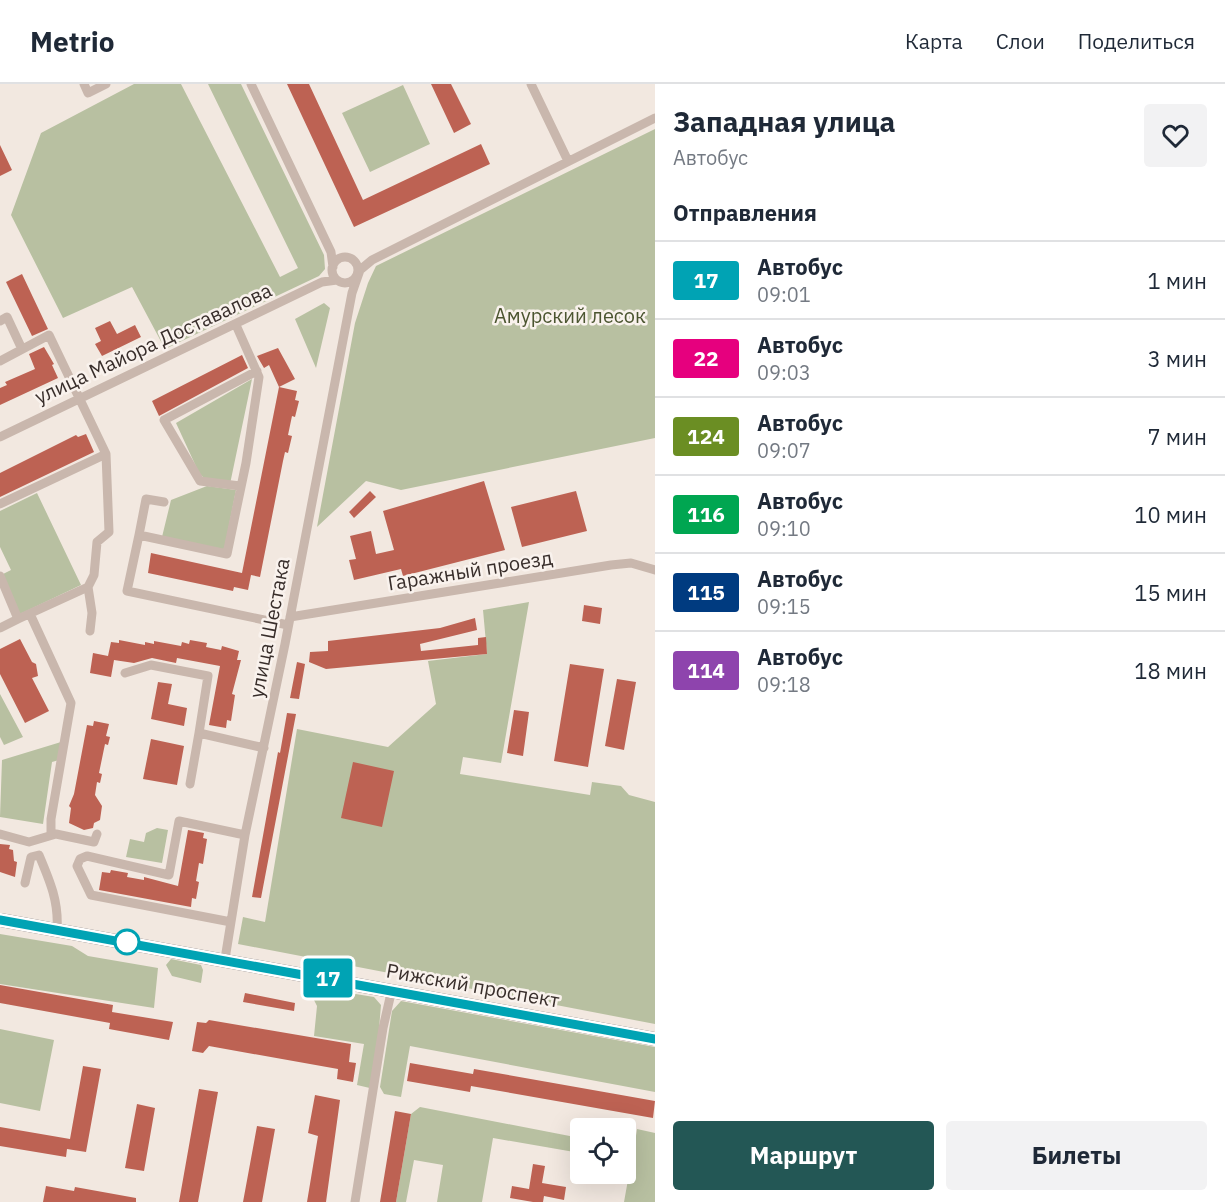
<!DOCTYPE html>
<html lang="ru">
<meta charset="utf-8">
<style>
:root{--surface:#fff;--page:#f2f2f3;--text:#1f2937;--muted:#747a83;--line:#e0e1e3;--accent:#235755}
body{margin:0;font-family:"IBM Plex Sans",sans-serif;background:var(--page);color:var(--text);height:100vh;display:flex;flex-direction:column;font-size:22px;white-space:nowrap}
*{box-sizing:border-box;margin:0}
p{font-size:20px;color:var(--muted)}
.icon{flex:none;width:33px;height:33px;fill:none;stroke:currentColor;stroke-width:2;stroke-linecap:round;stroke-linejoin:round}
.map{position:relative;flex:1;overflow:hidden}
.sheet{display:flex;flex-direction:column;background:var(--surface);width:570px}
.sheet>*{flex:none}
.badge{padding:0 12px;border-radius:4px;font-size:21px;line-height:39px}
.buttons{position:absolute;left:570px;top:1034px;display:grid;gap:12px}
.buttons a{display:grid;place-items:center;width:66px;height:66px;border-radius:6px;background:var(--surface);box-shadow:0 6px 24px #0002;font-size:30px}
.map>.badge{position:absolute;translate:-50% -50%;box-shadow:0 0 0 3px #fff}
h2{padding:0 18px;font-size:22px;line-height:54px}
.round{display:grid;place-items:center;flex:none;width:63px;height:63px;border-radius:6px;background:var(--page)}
.summary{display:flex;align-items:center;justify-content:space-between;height:102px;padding:0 18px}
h1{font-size:28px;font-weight:700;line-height:45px}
.button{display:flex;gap:12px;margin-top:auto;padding:12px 18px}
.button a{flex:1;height:69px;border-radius:6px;background:var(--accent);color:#fff;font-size:24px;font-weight:700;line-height:69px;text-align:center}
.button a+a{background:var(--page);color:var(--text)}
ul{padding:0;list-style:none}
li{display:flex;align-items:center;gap:18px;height:78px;padding:0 18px;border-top:2px solid var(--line)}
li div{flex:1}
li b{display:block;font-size:22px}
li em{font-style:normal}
li .badge{min-width:66px;font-weight:700;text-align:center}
header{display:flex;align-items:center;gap:36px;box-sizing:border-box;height:84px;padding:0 30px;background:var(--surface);border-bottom:2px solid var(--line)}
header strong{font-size:28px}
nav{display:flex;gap:33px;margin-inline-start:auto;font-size:21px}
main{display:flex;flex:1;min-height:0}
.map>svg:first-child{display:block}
</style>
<header>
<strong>Metrio</strong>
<nav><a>Карта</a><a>Слои</a><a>Поделиться</a></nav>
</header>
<main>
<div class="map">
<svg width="655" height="1118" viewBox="0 0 655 1118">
<rect width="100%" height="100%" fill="#f2e8e0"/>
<path fill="#b8c0a1" d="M134,0H181L280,193L298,184L208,0H241L324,171L325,185L319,192L165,265L132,203L63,234L11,131L41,49Z
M403,1L430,60L370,88L342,29Z
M655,45V354L401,406L366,397L317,443L355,239L368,199L376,182Z
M324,219L330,224L316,284L295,235Z
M252,295L230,400L206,396L199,389L176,339Z
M207,402L236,406L224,467L162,453L171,416Z
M37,409L81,501L20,530L1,491L11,486L0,463V427Z
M529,518L501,679L463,673L460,690L590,711L592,698L621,702L629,711L655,718V940L238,860L243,833L265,838L297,645L388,663L436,620L428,577L487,570L483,526Z
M0,610L23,653L4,661L0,653Z
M61,658L59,676L52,678L43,740L0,733L2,676Z
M157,744L168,746L162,779L126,773L130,755L144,758L146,749Z
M0,850L72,862L88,872L158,884L154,924L0,900Z
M171,875L201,881L203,886L201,899L172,892L166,881Z
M319,904L374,913L381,921L374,1005L357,1001L364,960L314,952L317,922L314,916L308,914L313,905Z
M401,917L655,963V1008L410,962L401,1013L384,1010L380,1003L392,927Z
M0,945L54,956L40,1027L0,1019Z
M420,1023L580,1054V1069L493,1054L482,1118H437L443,1081L414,1076L406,1118H396L411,1030Z
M637,1045L655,1049V1118H624L631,1079L626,1077V1063L634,1065Z"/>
<path fill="#bd6253" d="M287,0H309L363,116L481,60L490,80L354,143Z
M431,0H451L471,40L454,49Z
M0,61L12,86L0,92Z
M22,190L48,245L32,252L6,198Z
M110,237L117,250L135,241L141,253L102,272L95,260L101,257L95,244Z
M44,263L54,280L52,281L58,294L0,321V304L7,301L5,298L35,285L29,270Z
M278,264L295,295L279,303L269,281L264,284L257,272Z
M242,271L248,284L159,332L152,317Z
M279,303L297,307L295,316L299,317L295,333L292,332L288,351L292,352L288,369L285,368L283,377L260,493L251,491L248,506L234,503L233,507L148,489L151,469L242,489Z
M86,350L94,368L0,413V389L76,351L78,353Z
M484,397L505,466L403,492L401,485L354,496L349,476L356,475L350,452L371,447L376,470L394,466L383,427Z
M370,407L376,413L354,434L349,428Z
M576,407L587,447L522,463L511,423Z
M584,521L602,524L600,540L582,537Z
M475,534L477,546L420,560L421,567L478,561V554L486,553L487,570L326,585L309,578L310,568L328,567V557L440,544Z
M20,555L32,578L36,580L38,592L32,594L49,627L25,639L0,590V565Z
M119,556L145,561V558L154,560V557L181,562L182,558L189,560L190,556L207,559L206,563L221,566L222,562L239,567L237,576H241L232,610L235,611L231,637L227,636L226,644L209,641L220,582L177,574L176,579L152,574L134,579L114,576L111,593L90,589L93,569L108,572L111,558L119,559Z
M297,578L305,580L299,615L290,614Z
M570,580L604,585L588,683L554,677Z
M617,595L636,598L624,666L605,662Z
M158,598L172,600L168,620L187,624L184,642L151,635Z
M514,626L529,628L523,672L507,669Z
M287,629L296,630L261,814L252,813L278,668L280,669Z
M94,637L109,640L106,652L110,653L108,661L105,660L99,689L102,690L100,699L97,698L95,711L102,722L100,736L94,739L93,744L84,746L69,739L71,724L69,722L74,710L87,641L93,642Z
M151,655L184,662L177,701L143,695Z
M353,678L394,687L382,743L341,734Z
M188,746L204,749L203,754L207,755L203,780L199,779L196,797L199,798L196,815L192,814L191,823L99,806L102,788L110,789L111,786L128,789L127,793L144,796V793L178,802Z
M0,760L10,761L9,765L13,766L14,777L17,778L15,793L0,788Z
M0,901L113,921L112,928L173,938L169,956L109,945L110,939L0,919Z
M245,909L295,919L294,927L243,918Z
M209,936L351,960L349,978L356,979L353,998L337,995L338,985L209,962L203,969L192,967L197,938L206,939Z
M410,979L473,990L474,985L655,1017L653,1034L471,1002L470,1008L407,997Z
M83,982L101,985L86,1068L67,1065L66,1073L0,1062V1043L70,1055Z
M199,1005L218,1008L198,1118H179Z
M315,1011L340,1016L326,1118H307L318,1052L308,1049Z
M137,1020L155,1024L144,1087L125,1084Z
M395,1027L411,1030L396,1118H380Z
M257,1042L275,1045L262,1118H243Z
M533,1080L545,1082L542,1099L566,1103L564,1116L544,1112L543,1118H533L510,1114L512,1102L529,1105Z
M46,1102L74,1107L75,1103L136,1114V1118H43Z"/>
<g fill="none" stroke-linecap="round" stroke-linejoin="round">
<path stroke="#c9b7ad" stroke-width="9" d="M84,0L88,9L106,0
M251,0L331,168L333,183
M531,0L568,77
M332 186a13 13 0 1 1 26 0a13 13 0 1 1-26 0Z
M0,237L7,233L21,263
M236,241L259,293L246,379L227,470L139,451L127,507L288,541
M0,277L49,251L106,370L0,420
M0,353L322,198L337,196
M240,402L200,397L164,336L257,287
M139,451L146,415L164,418
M0,492L18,535L0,544
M30,530L71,619L51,735V751
M290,533L611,481L631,479L655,486
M18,535L88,503
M90,547L92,529L88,503L94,491L97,458L109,448L106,370
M125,589L151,581L208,592L199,649L264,664
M190,700L199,649
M0,750L29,758L56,750L94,758L97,750
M25,799L31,773L39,771C50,797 59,818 57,846
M231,838L91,811L77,782L80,775L87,772L169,791L179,737L245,751
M225,875L245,751L285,560L352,209L360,186L372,176L655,34
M355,1118L383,944L392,905"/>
<path stroke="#584743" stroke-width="14" d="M0,836L655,955"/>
</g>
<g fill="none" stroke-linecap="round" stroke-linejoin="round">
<defs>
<path id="line" d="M0,836L655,955"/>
</defs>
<use href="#line" stroke="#fff" stroke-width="14"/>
<use href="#line" stroke="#00a3b4" stroke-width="9"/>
</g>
<circle fill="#fff" stroke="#00a3b4" stroke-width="3" cx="127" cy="858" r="12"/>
<g text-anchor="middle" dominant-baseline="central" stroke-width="5" stroke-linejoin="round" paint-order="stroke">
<g font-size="20" fill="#4b5530" stroke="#f9f2ed">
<text x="570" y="231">Амурский лесок</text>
</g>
<g font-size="20" fill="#382e2b" stroke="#f9f2ed">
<text transform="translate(153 259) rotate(-25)">улица Майора Доставалова</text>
<text transform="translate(470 486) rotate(-9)">Гаражный проезд</text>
<text transform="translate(269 544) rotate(-79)">улица Шестака</text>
<text transform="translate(473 901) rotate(10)">Рижский проспект</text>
</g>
</g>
</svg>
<div class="buttons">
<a><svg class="icon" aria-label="locate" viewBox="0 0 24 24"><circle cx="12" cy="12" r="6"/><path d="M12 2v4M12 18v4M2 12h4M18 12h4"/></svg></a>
</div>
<b class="badge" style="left:328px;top:894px;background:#00a3b4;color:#fff">17</b>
</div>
<section class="sheet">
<div class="summary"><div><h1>Западная улица</h1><p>Автобус</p></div><a class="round"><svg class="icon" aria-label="heart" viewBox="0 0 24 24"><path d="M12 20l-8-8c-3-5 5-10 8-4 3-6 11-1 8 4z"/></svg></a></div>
<h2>Отправления</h2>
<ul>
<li><span class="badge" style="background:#00a3b4;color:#fff">17</span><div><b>Автобус</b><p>09:01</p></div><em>1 мин</em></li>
<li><span class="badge" style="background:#e6007e;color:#fff">22</span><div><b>Автобус</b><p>09:03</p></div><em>3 мин</em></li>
<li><span class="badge" style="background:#6b8e23;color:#fff">124</span><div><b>Автобус</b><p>09:07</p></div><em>7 мин</em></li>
<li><span class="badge" style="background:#00a651;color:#fff">116</span><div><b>Автобус</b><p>09:10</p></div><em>10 мин</em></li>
<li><span class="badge" style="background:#003b80;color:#fff">115</span><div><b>Автобус</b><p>09:15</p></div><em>15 мин</em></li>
<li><span class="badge" style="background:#8e44ad;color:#fff">114</span><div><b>Автобус</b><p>09:18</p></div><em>18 мин</em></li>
</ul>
<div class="button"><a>Маршрут</a><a>Билеты</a></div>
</section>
</main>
